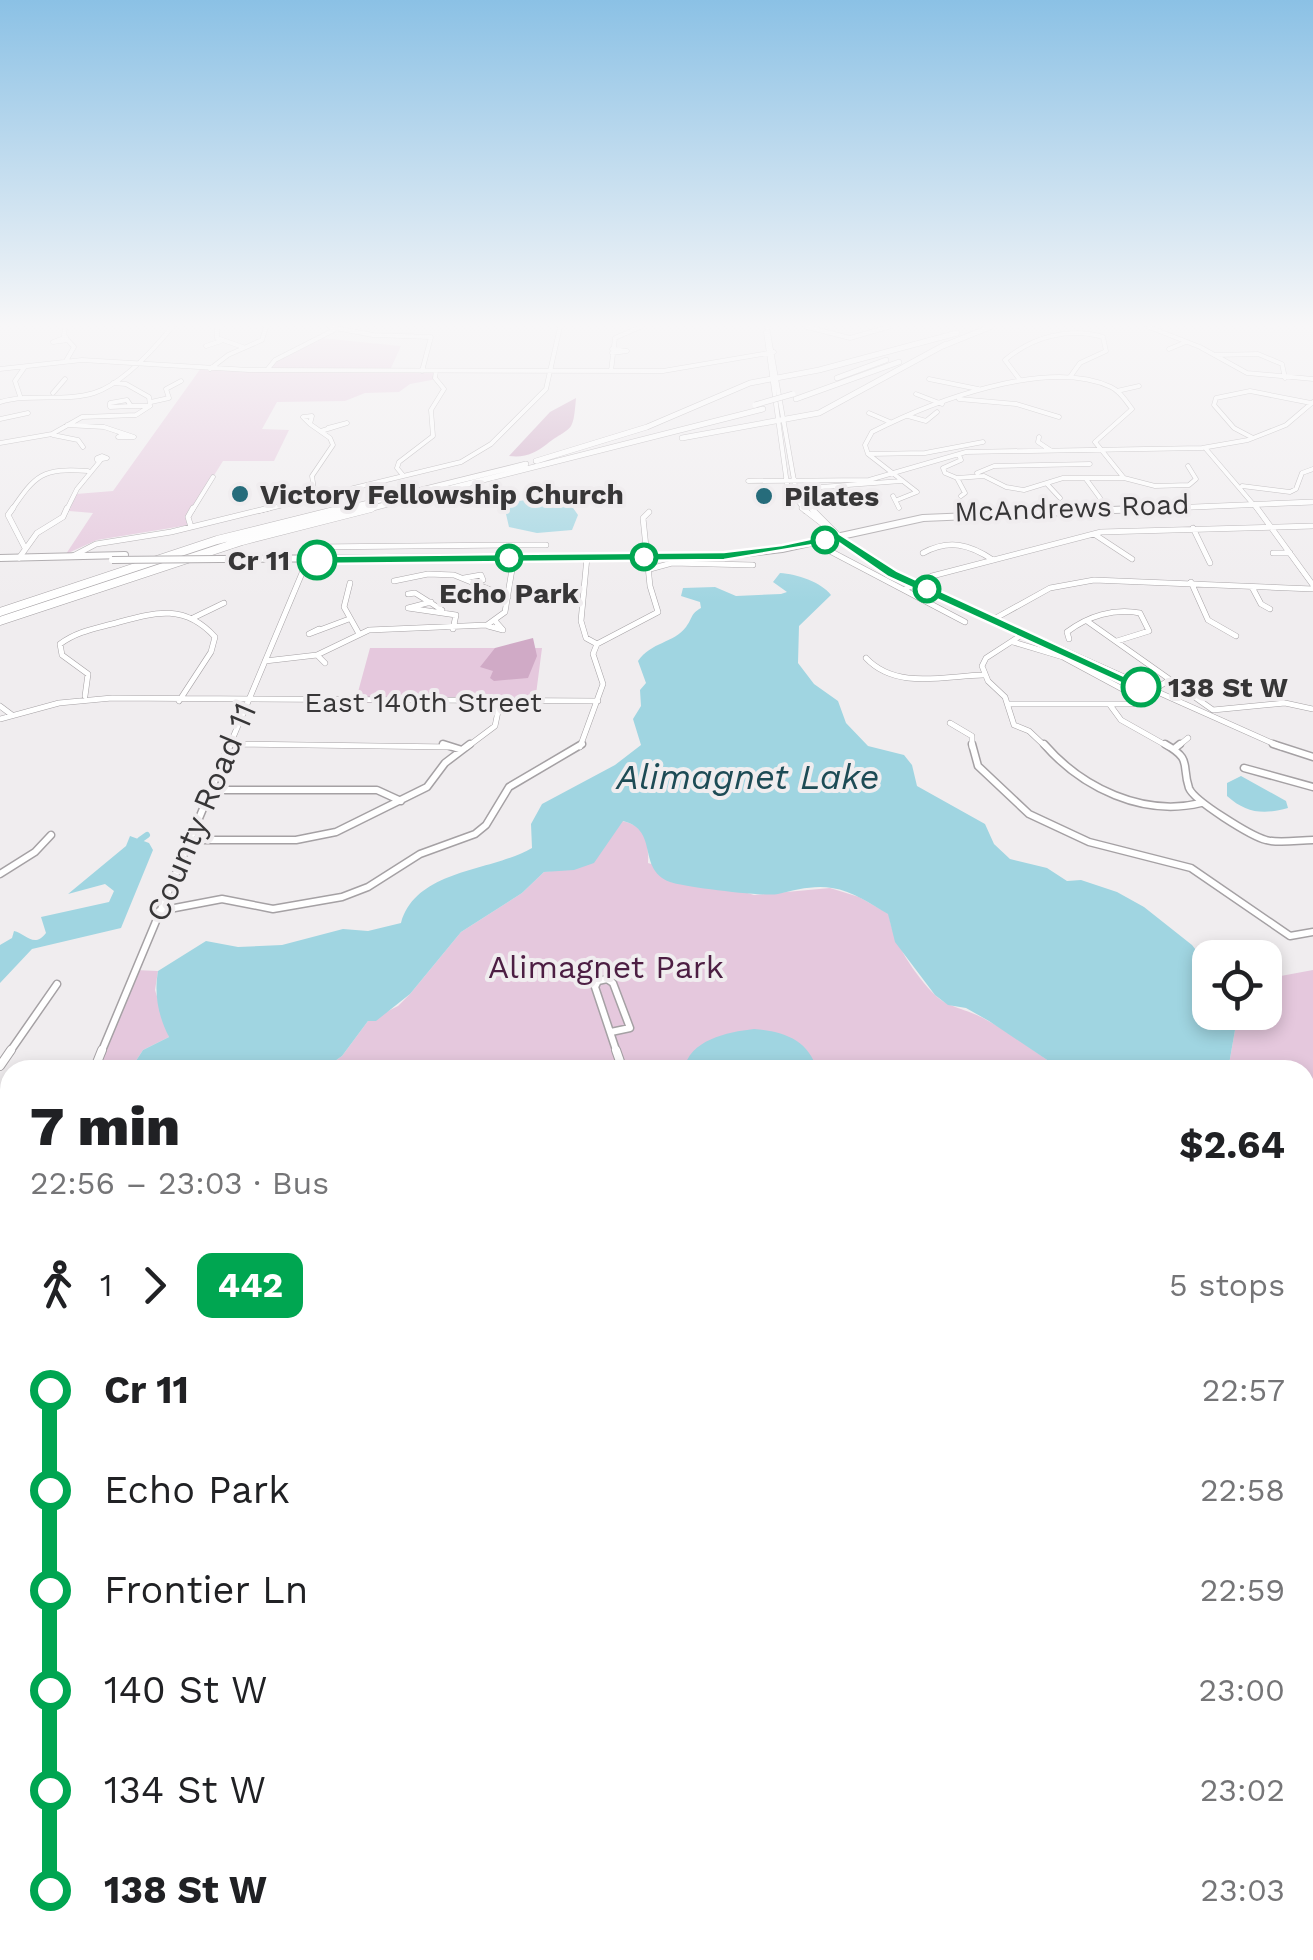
<!DOCTYPE html>
<meta charset="utf-8">
<style>
:root{--surface:#fff;--page:#f6f6f6;--text:#202124;--muted:#757577}
body{margin:0;font-family:"Work Sans",sans-serif;background:var(--page);color:var(--text);height:100vh;display:flex;flex-direction:column;font-size:38px;white-space:nowrap}
*{box-sizing:border-box;margin:0}
p{font-size:32px;color:var(--muted)}
.icon{flex:none;width:55px;height:55px;fill:none;stroke:currentColor;stroke-width:2;stroke-linecap:round;stroke-linejoin:round}
.map{position:relative;flex:1;overflow:hidden}
.sheet{position:absolute;left:0px;top:1060px;width:1315px;height:900px;display:flex;flex-direction:column;background:var(--surface);border-radius:30px 30px 0 0;box-shadow:0 5px 15px #0003}
.sheet>*{flex:none}
.badge{padding:0 20px;border-radius:15px;font-size:35px;line-height:65px}
.buttons{position:absolute;left:1192px;top:940px;display:grid;gap:20px}
.buttons a{display:grid;place-items:center;width:90px;height:90px;border-radius:20px;background:var(--surface);box-shadow:0 5px 15px #0003;font-size:50px}
.map>.badge{position:absolute;translate:-50% -50%;box-shadow:0 0 0 5px #fff}
.legs{display:flex;align-items:center;gap:15px;height:110px;padding:0 30px;font-size:32px}
.legs p{margin-inline-start:auto}
.overview{display:flex;align-items:center;justify-content:space-between;height:170px;padding:0 30px}
h1{font-size:55px;font-weight:800;line-height:75px}
ul{padding:0 30px;list-style:none}
li{display:flex;align-items:center;gap:35px;height:100px;font-size:38px}
li i{display:grid;place-items:center;width:15px;height:100%;margin:0 12px;background:currentColor}
li i::after{content:'';width:25px;height:25px;margin:-12px;border:8px solid;border-radius:50%;background:var(--surface)}
li p{margin-inline-start:auto}
li:first-child i{background:linear-gradient(#0000 50%,currentColor 0)}
li:last-child i{background:linear-gradient(currentColor 50%,#0000 0)}
.map>svg:first-child{display:block}
</style>
<div class="map">
<svg width="1313" height="1960" viewBox="0 0 1313 1960">
<rect width="100%" height="100%" fill="#f0edef"/>
<path fill="#e5c8dd" d="M320,338L401,346L391,368H271L276,361Z
M201,368L436,371L437,379L410,384L399,392L365,393L345,401L277,402L262,429L289,430L274,461H223L188,517L189,525L97,540L66,554L93,513L69,511L76,494L113,491Z
M370,648H542L535,702L355,703Z
M622,821C646,826 649,842 648,863L754,895L830,888L859,897L889,914C891,940 916,976 935,995C948,1008 967,1009 983,1018C1011,1033 1036,1053 1062,1070H322L342,1056L368,1021L398,1006L410,994L461,932L522,893L544,872C588,867 597,851 622,821Z
M135,970L158,971L155,990L169,1037L143,1050L130,1070H94Z
M1313,970V1960H1287L1282,1950H1305V1070H1228L1238,1013L1265,1012V979Z
M10,1274V1758H0V1298Z"/>
<path fill="#d0aac6" d="M576,398C573,435 572,425 547,444C535,453 526,458 509,456L550,412Z
M533,638L537,656L528,678L494,681L490,678L493,671L480,667L495,648Z"/>
<path fill="#a0d5e1" d="M533,499L571,505L578,515L572,530L537,533L509,527L506,514L512,502Z
M780,573C797,574 821,582 831,595L799,626L798,663L814,684L838,701L846,723L868,746L904,755L912,765L917,786L985,824L994,844L1010,859L1047,868L1067,881L1081,880L1117,892L1144,907L1192,945L1210,968V1012L1238,1013L1228,1070H1062L989,1021L966,1008L948,1005L935,995L895,942L888,914C871,904 853,891 832,888C813,885 796,890 778,894C764,897 684,887 670,882C636,869 660,830 623,821L594,863L574,870L544,872L522,893L461,932L410,994L376,1021H368L342,1056L322,1070H130L143,1050L169,1037C158,1015 154,995 158,971L206,941L238,947L282,945L343,929L368,931L401,923C416,869 491,872 532,848L531,824L542,804L615,765L641,745L633,719L641,706L640,690L646,683L638,661C651,642 674,643 686,627C693,618 690,614 701,608L700,602L681,596L683,588L715,587L736,596L781,594L787,592L773,582Z
M1241,776L1286,801L1288,808C1263,815 1246,813 1227,796V783Z
M130,836L149,843L153,850L121,928L32,949L0,983V945L12,938L14,931C25,933 34,949 46,933L41,917L109,902L114,891L105,884L68,894L126,846Z
M754,1029C783,1031 809,1040 817,1070H684C689,1040 727,1032 754,1029Z"/>
<g fill="none" stroke-linecap="round" stroke-linejoin="round">
<path stroke="#a0d5e1" stroke-width="6" d="M140,840L147,835"/>
<defs>
<path id="minor-far4" d="M65,327L64,336L74,347L66,361
M217,327V338L243,347
M330,327L373,335L431,337L422,371
M767,327L795,486L813,511
M807,327L850,338L888,327
M1149,327L1200,347L1247,373L1313,379
M766,332L787,484L805,511
M66,337L53,342L68,340
M206,346L221,341
M612,349L627,351L612,353
M1169,349L1186,342
M1215,355L1258,354L1282,364L1285,378
M0,369L82,360L249,370L663,371L774,352
M210,369L228,355L262,340L266,327
M267,370L275,360L334,330
M611,371L615,338L640,327
M929,379L978,389
M1020,380L1005,360C1032,337 1068,327 1103,337L1106,351L1080,363L1070,377
M113,383L126,384L149,397L150,406
M1117,391L1139,386
M53,393L65,379
M916,394L942,404
M20,396L15,381L24,368
M959,399L1016,404L1059,417
M127,400L131,406L110,407V403Z
M0,402C31,393 64,402 94,393C122,384 154,349 172,327
M151,402L169,398L166,389L181,381
M131,406H149
M869,413L890,422
M312,416L310,424L303,417Z
M908,416L926,421L937,412
M0,419L28,413
M310,424L330,438L333,445L312,476L315,496
M67,425L104,427L134,437H118L124,434
M321,431L347,423L328,428
M53,435L78,440L83,447
M1039,437L1038,442L1050,450
M1253,438L1234,428L1214,405L1216,398L1250,391L1311,403
M0,443L52,434L82,417L136,415L150,406
M1206,449L1259,511
M869,454L925,453L983,442
M959,455L961,460L943,468L945,473L957,478L984,476L1006,487L1024,490L1063,478H1124L1155,486L1189,485L1196,479L1188,466
M102,456L107,458L97,460V458Z
M977,473L994,466L1090,464
M402,474L397,468L399,462L433,436L431,410L444,389L435,378L436,371
M957,478L965,493L961,496
M1086,479L1100,498
M748,481L869,480L966,452L1202,448L1248,440L1286,425L1313,402
M1047,484L1060,498
M1242,486L1290,492L1296,489L1302,473L1313,469
M821,487L901,481
M893,496L899,508
M897,500L917,492L868,454L865,445L872,432C931,402 1047,357 1111,387C1120,391 1126,401 1132,409L1095,442L1124,478
M11,511C36,474 42,468 88,471
M66,511L77,489L100,461
M192,511L213,477
M259,511L461,462L491,444L546,389L560,327"/>
<path id="minor-far3" d="M13,508L8,515L25,548
M802,508L833,532
M811,508L848,545L893,574L1281,747
M1257,508L1313,585
M191,527L188,517L193,508
M1193,528L1210,563
M1094,534L1132,559
M516,545H546
M828,550L965,622
M923,553C949,539 969,544 993,560
M1273,553H1290
M73,556L96,544L171,532L269,508
M587,557L581,621L586,638L597,644
M19,558L37,533L63,517L67,508
M650,569L672,563L753,565
M464,578L481,575L483,580L474,583
M394,581L428,574L454,575L508,597
M1191,582L1208,620L1236,636
M350,583L344,607L358,632
M1252,587L1261,604L1270,609
M905,589L932,576L1101,532L1313,526
M408,594L415,593L442,610
M431,602L408,608L456,615L453,629
M193,618L224,603
M994,619L1050,588L1094,580L1313,589
M1087,621L1213,710L1285,703L1313,709
M488,626L503,630L496,622
M319,629L309,634L349,619
M1023,634L986,658L982,666L988,681L1005,697L1014,725L1029,731L1046,747
M1069,639L1067,632C1088,616 1114,608 1140,613L1149,631L1117,641
M1013,642L1063,657L1141,699
M317,655L325,663
M866,658C896,690 944,676 983,675
M85,696L88,674L62,655L60,644C76,632 93,629 112,624C153,613 183,602 215,637L211,652L179,701
M1008,704H1133L1169,680
M1110,705L1121,720L1169,747
M0,706L12,715
M0,719L59,703L112,698L598,701
M950,723L972,736V747
M230,744L451,747
M229,747L313,547L516,545L505,612L487,625L369,630L317,655L265,661
M467,747L495,726L500,702
M580,747L603,684L593,654L597,644L658,612L650,586L643,518L649,512
M1177,747L1188,738"/>
<path id="minor-far2" d="M443,744L462,750
M972,744L978,766L1029,814L1089,842L1191,868L1290,936L1313,932
M1044,744C1082,788 1143,817 1201,803
M1165,744C1193,760 1181,764 1189,788C1194,801 1251,836 1266,840C1279,844 1299,840 1313,840
M1273,744L1313,757
M1175,748L1180,744
M1244,768L1313,787
M210,790H377L401,801
M189,840H296L336,832L427,787L445,763L470,744
M0,874L35,852L51,835
M159,911L222,899L273,909L342,897L368,887L420,854L475,834L486,825L509,787L582,744
M611,1032L630,1028L613,983L607,979L598,981L595,987L617,1053
M9,1053L57,984
M101,1053L230,744"/>
<path id="minor-far1" d="M616,1050L623,1070
M0,1066L11,1050
M94,1070L102,1050
M0,1188H10
M0,1298L10,1274"/>
<path id="minor" d="M0,1471L10,1458
M1313,1679L1308,1680L1313,1697
M0,1931L10,1917
M208,1950L216,1960
M526,1950L528,1960
M534,1950L539,1960
M945,1950V1960
M1103,1950L1105,1960
M1282,1950L1287,1960
M181,1960L186,1950
M679,1960L682,1950"/>
<path id="major-far1" d="M1098,511L1313,502"/>
<path id="major" d="M0,558L125,555
M220,559L724,556L782,549L923,518L1159,508"/>
<path id="highway-far1" d="M943,346L990,327
M837,378L886,360
M796,399L899,362
M682,438L819,413L946,344
M536,461L647,427L750,383L819,370L957,333
M336,511L526,464
M361,511L763,409"/>
<path id="highway" d="M0,612L217,540L346,508
M0,621L242,541L371,508"/>
</defs>
<use href="#minor-far4" stroke="#a5a1a4" stroke-width="5"/>
<use href="#minor-far3" stroke="#a5a1a4" stroke-width="6"/>
<use href="#minor-far2" stroke="#a5a1a4" stroke-width="9"/>
<use href="#minor-far1" stroke="#a5a1a4" stroke-width="10"/>
<use href="#minor" stroke="#a5a1a4" stroke-width="12"/>
<use href="#major-far1" stroke="#a5a1a4" stroke-width="6"/>
<use href="#major" stroke="#a5a1a4" stroke-width="8"/>
<use href="#highway-far1" stroke="#a5a1a4" stroke-width="6"/>
<use href="#highway" stroke="#a5a1a4" stroke-width="9"/>
<use href="#minor-far4" stroke="#fff" stroke-width="4"/>
<use href="#minor-far3" stroke="#fff" stroke-width="5"/>
<use href="#minor-far2" stroke="#fff" stroke-width="6"/>
<use href="#minor-far1" stroke="#fff" stroke-width="8"/>
<use href="#minor" stroke="#fff" stroke-width="10"/>
<use href="#major-far1" stroke="#fff" stroke-width="5"/>
<use href="#major" stroke="#fff" stroke-width="6"/>
<use href="#highway-far1" stroke="#fff" stroke-width="5"/>
<use href="#highway" stroke="#fff" stroke-width="8"/>
<defs>
<path id="major-bridge" d="M112,560L220,559"/>
<path id="highway-bridge" d="M755,405L793,394"/>
</defs>
<use href="#major-bridge" stroke="#a5a1a4" stroke-width="8" stroke-linecap="butt"/>
<use href="#highway-bridge" stroke="#a5a1a4" stroke-width="6" stroke-linecap="butt"/>
<use href="#major-bridge" stroke="#fff" stroke-width="6"/>
<use href="#highway-bridge" stroke="#fff" stroke-width="5"/>
</g>
<linearGradient id="sky" x2="0" y2="1"><stop stop-color="#8bc1e5"/><stop offset="0.54" stop-color="#f8f7f8"/><stop offset="1" stop-color="#f8f7f8" stop-opacity="0"/></linearGradient>
<rect width="1313" height="602" fill="url(#sky)"/>
<path fill="#00a651" stroke="#fff" stroke-width="2.5" d="M838,533L897,571L1148,687L1136,690L888,577L836,541L724,560L317,564L310,560L317,556L724,552L782,545Z"/>
<g fill="#266c7b" stroke="#f0edef" stroke-width="4">
<circle cx="240" cy="494" r="10"/>
<circle cx="764" cy="496" r="10"/>
</g>
<g fill="#fff" stroke="#00a651" stroke-width="5">
<circle cx="825" cy="540" r="12"/>
<circle cx="644" cy="557" r="12"/>
<circle cx="509" cy="558" r="12"/>
<circle cx="317" cy="560" r="18"/>
<circle cx="927" cy="589" r="12"/>
<circle cx="1141" cy="687" r="18"/>
</g>
<g text-anchor="middle" dominant-baseline="central" stroke-width="8" stroke-linejoin="round" paint-order="stroke">
<g font-size="28" font-weight="bold" fill="#373637" stroke="#f0edef" text-anchor="start">
<text x="260" y="494">Victory Fellowship Church</text>
<text x="784" y="496">Pilates</text>
</g>
<g font-size="28" fill="#373637" stroke="#f0edef">
<text transform="translate(1072 508) rotate(-2)">McAndrews Road</text>
<text x="423" y="702">East 140th Street</text>
</g>
<g font-size="28" font-weight="bold" fill="#373637" stroke="#f0edef" text-anchor="end">
<text x="290" y="560">Cr 11</text>
<text x="509" y="593" text-anchor="middle">Echo Park</text>
<text x="1168" y="687" text-anchor="start">138 St W</text>
</g>
<g font-size="32" fill="#373637" stroke="#f0edef">
<text transform="translate(201 812) rotate(-67)">County Road 11</text>
</g>
<g font-size="32" fill="#4c1e43" stroke="#f0edef">
<text x="606" y="967">Alimagnet Park</text>
</g>
<g font-size="35" font-style="italic" fill="#1d4b55" stroke="#f0edef">
<text x="748" y="777">Alimagnet Lake</text>
</g>
</g>
</svg>
<div class="buttons">
<a><svg class="icon" aria-label="locate" viewBox="0 0 24 24"><circle cx="12" cy="12" r="6"/><path d="M12 2v4M12 18v4M2 12h4M18 12h4"/></svg></a>
</div>
<section class="sheet">
<div class="overview"><div><h1>7 min</h1><p>22:56 – 23:03 · Bus</p></div><b>$2.64</b></div>
<div class="legs"><svg class="icon" aria-label="walk" viewBox="0 0 24 24"><circle cx="13" cy="4" r="2"/><path d="M13 8l-2 6 4 7M11 14l-3 7M7 12l3-4h3l4 4"/></svg>1<svg class="icon" aria-label="forward" viewBox="0 0 24 24"><path d="M9 5l7 7-7 7"/></svg><b class="badge" style="background:#00a651;color:#fff">442</b><p>5 stops</p></div>
<ul>
<li><i style="color:#00a651"></i><b>Cr 11</b><p>22:57</p></li>
<li><i style="color:#00a651"></i><span>Echo Park</span><p>22:58</p></li>
<li><i style="color:#00a651"></i><span>Frontier Ln</span><p>22:59</p></li>
<li><i style="color:#00a651"></i><span>140 St W</span><p>23:00</p></li>
<li><i style="color:#00a651"></i><span>134 St W</span><p>23:02</p></li>
<li><i style="color:#00a651"></i><b>138 St W</b><p>23:03</p></li>
</ul>
</section>
</div>
